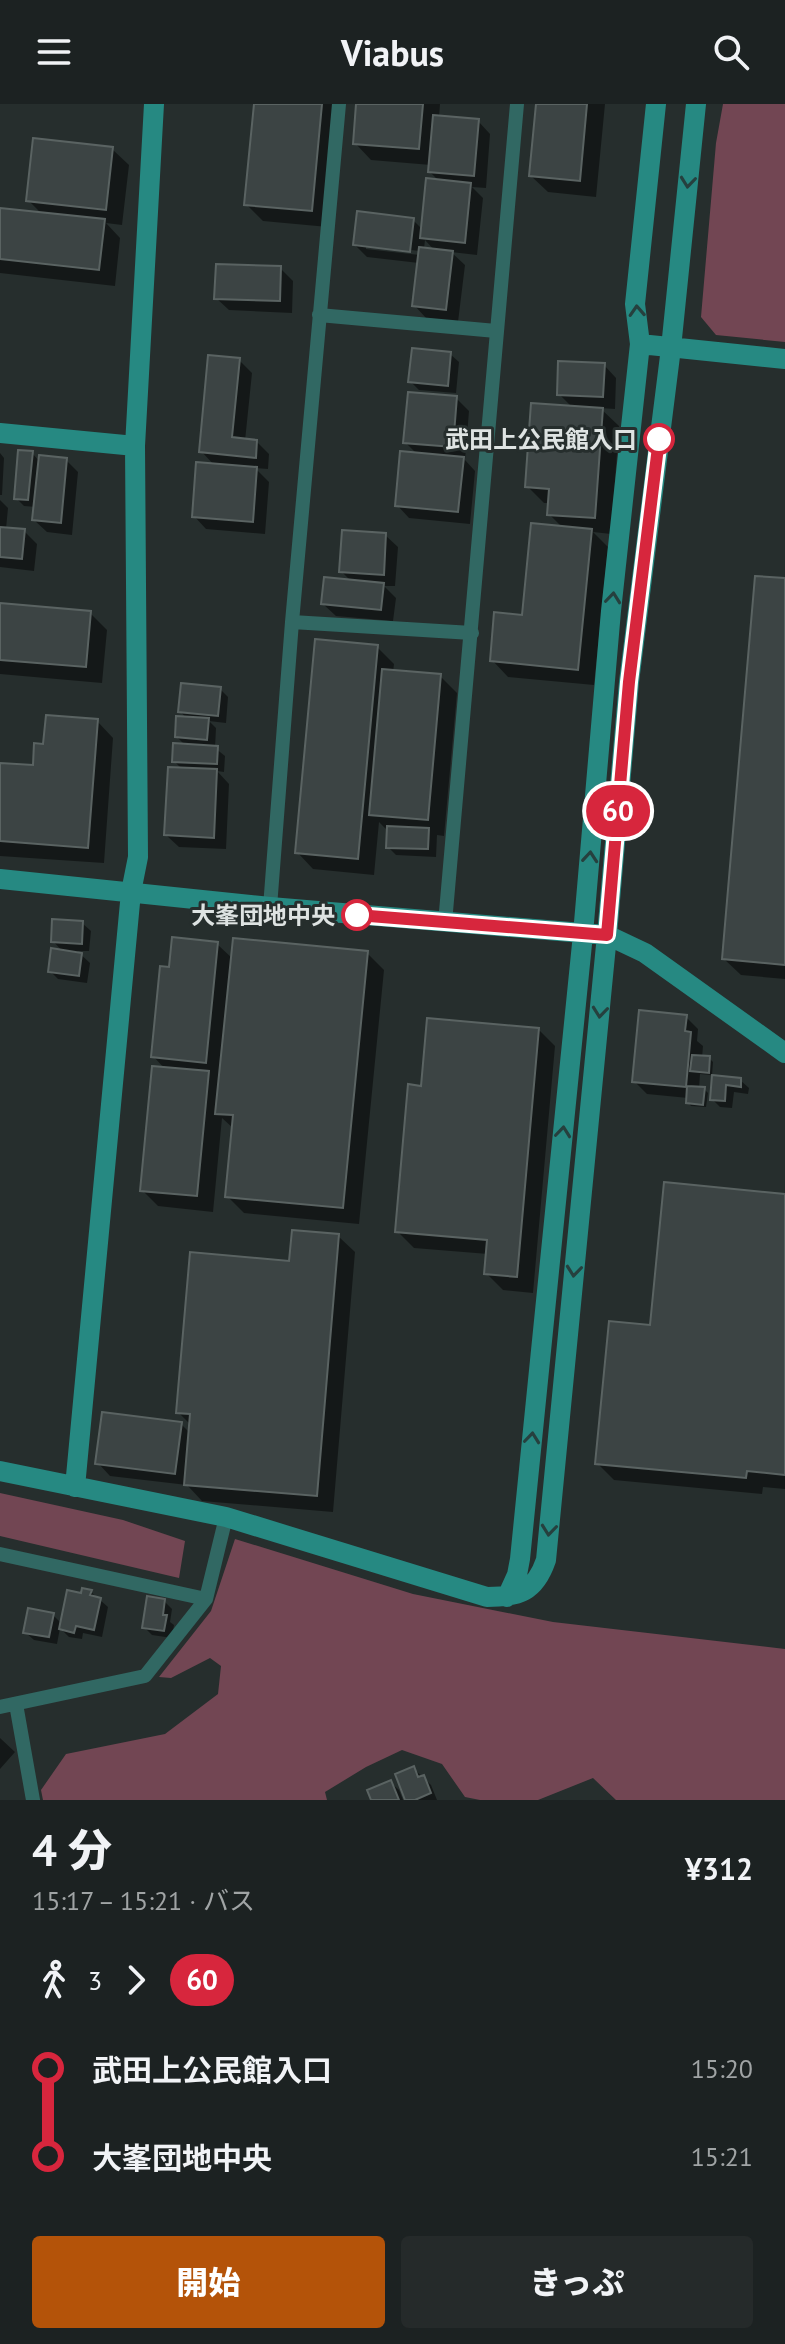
<!DOCTYPE html>
<html lang="ja">
<meta charset="utf-8">
<style>
:root{--surface:#1c2222;--page:#252a2a;--text:#f1f3f6;--muted:#a0a4a5;--accent:#b45309}
body{margin:0;font-family:"PT Sans","Noto Sans JP",sans-serif;background:var(--page);color:var(--text);height:100vh;display:flex;flex-direction:column;font-size:30px;white-space:nowrap}
*{box-sizing:border-box;margin:0}
p{font-size:26px;color:var(--muted)}
.icon{flex:none;width:44px;height:44px;fill:none;stroke:currentColor;stroke-width:2;stroke-linecap:round;stroke-linejoin:round}
.map{position:relative;height:1696px;overflow:hidden}
.drawer{display:flex;flex-direction:column;background:var(--surface);flex:1}
.drawer>*{flex:none}
.badge{padding:0 16px;border-radius:26px;font-size:28px;line-height:52px}
.map>.badge{position:absolute;translate:-50% -50%;box-shadow:0 0 0 4px #fff}
.legs{display:flex;align-items:center;gap:12px;height:88px;padding:0 32px;font-size:26px}
.legs p{margin-inline-start:auto}
.headline{display:flex;align-items:center;justify-content:space-between;height:136px;padding:0 32px}
h1{font-size:44px;font-weight:800;line-height:60px}
.cta{display:flex;gap:16px;margin-top:auto;padding:16px 32px}
.cta a{flex:1;height:92px;border-radius:8px;background:var(--accent);color:#fff;font-size:32px;font-weight:800;line-height:92px;text-align:center}
.cta a+a{background:var(--page);color:var(--text)}
ul{padding:0 32px;list-style:none}
li{display:flex;align-items:center;gap:28px;height:88px;font-size:30px}
li i{display:grid;place-items:center;width:12px;height:100%;margin:0 10px;background:currentColor}
li i::after{content:'';width:20px;height:20px;margin:-10px;border:6px solid;border-radius:50%;background:var(--surface)}
li p{margin-inline-start:auto}
li:first-child i{background:linear-gradient(#0000 50%,currentColor 0)}
li:last-child i{background:linear-gradient(currentColor 50%,#0000 0)}
header{display:flex;justify-content:space-between;align-items:center;height:104px;padding:0 32px;background:var(--surface);font-size:36px;font-weight:800}
.map>svg:first-child{display:block}
</style>
<header><svg class="icon" aria-label="menu" viewBox="0 0 24 24"><path d="M4 6h16M4 12h16M4 18h16"/></svg>Viabus<svg class="icon" aria-label="search" viewBox="0 0 24 24"><circle cx="10" cy="10" r="6"/><path d="M15 15l6 6"/></svg></header>
<div class="map">
<svg width="785" height="1696" viewBox="0 0 785 1696">
<rect width="100%" height="100%" fill="#262e2d"/>
<path fill="#724653" d="M723,0H785V238L716,231L701,213L716,39Z
M0,1389L123,1416L185,1437L179,1474L0,1432Z
M235,1435L413,1490L553,1518L785,1545V1696H616L593,1674L538,1696H480L465,1693L442,1660L402,1646L366,1663L325,1688L327,1696H43L41,1686L66,1650L165,1630L218,1590L221,1562L210,1554L171,1574L159,1573L211,1507Z"/>
<path fill="#0007" fill-rule="evenodd" d="M256,0H338L328,123L263,117L246,100Z
M358,0H440L439,14L478,17L490,30L486,84L472,83L483,94L477,151L451,148L465,161L458,218L426,214L414,201L419,159L367,153L355,141L413,116L423,126L440,78L430,68L431,61L371,56L355,39ZM425,136L435,147L424,145ZM366,141L420,147V151L366,145Z
M538,0H605L596,93L548,88L531,72Z
M112,45L129,61L122,121L106,119L120,134L115,182L0,169V106L42,110L28,96Z
M280,164L293,177L292,209L229,206L216,194Z
M450,250L459,258L456,289L419,286L410,277Z
M239,256L252,269L245,337L257,338L269,350L268,365L255,364L269,378L265,430L206,425L194,412L215,362L201,347Z
M604,261L616,274L615,305L600,304L619,322L611,430L593,428L608,443L594,581L508,573L492,556L524,513L563,424L549,410L550,399H544L527,382L572,303L559,290Z
M456,294L469,307L465,356L475,367L470,420L409,414L397,401L417,350L405,338Z
M0,349L4,354L2,391H0Z
M32,349L40,358L66,356L78,368L72,431L47,428L34,416L36,403L24,402L16,394Z
M0,396L8,404L6,425L24,427L37,440L34,467L0,463Z
M385,431L398,443L395,482H384L396,494L393,517L336,512L323,500L352,478L341,467Z
M785,476V875L741,871L724,855Z
M0,501L90,509L107,526L102,579L0,570Z
M377,543L394,560L393,568L440,572L457,589L444,732L437,731L436,753L396,751L388,743V727L379,718L374,771L313,765L297,748Z
M220,585L228,593L226,619L209,617L216,624L215,644L225,652L224,668L217,667L229,680L226,745L179,743L166,731L182,665L174,657L186,642L177,633L187,615L180,607Z
M97,617L113,634L104,759L0,752V661L35,663L45,642Z
M82,819L91,827L89,847H77L90,859L87,879L58,875L50,867L63,848L53,837Z
M217,840L233,855L367,849L384,866L359,1120L244,1109L227,1092L234,1025L222,1014L213,1108L158,1102L142,1086L165,965L153,952L171,865Z
M686,913L698,925L697,937L703,942L702,954H709L713,958L712,971L700,970L699,985H704L708,989L706,1003L691,1002L688,998V994L647,990L634,977Z
M539,926L555,942L533,1189L503,1186L486,1169L488,1150L414,1144L397,1127L423,984Z
M714,973L740,976L749,984L748,990L734,988L732,1004L720,1003L712,995Z
M785,1092V1385L763,1383L762,1390L614,1376L597,1359L652,1223Z
M338,1132L355,1148L333,1408L202,1397L187,1381L110,1372L98,1359L181,1320L190,1329L191,1321L178,1308L291,1159Z
M91,1488L108,1503L102,1533L83,1529L82,1535L69,1533L60,1524L57,1540L34,1536L25,1528L53,1511L62,1520L83,1492Z
M164,1497L172,1505L170,1518L174,1521L172,1534L152,1531L144,1523Z
M0,1634L15,1648L0,1665Z
M414,1665L431,1681L437,1696H407Z
M390,1678L399,1686L403,1696H373Z"/>
<path fill="#3c4444" stroke="#5a6362" stroke-width="2" d="M254,0H322L312,107L244,101Z
M356,0H423L419,45L353,40Z
M536,0H587L580,77L529,72Z
M433,11L479,15L474,72L428,68Z
M33,34L113,43L106,106L26,97Z
M426,74L471,79L465,139L420,134Z
M0,104L105,115L99,166L0,155Z
M357,107L414,114L410,148L353,141Z
M419,143L453,147L446,206L412,202Z
M216,160L281,162L280,197L214,195Z
M412,244L451,248L448,282L408,278Z
M208,251L240,254L232,333L257,336L256,354L199,348Z
M558,257L605,259L603,293L557,291Z
M408,288L457,292L453,343L403,339Z
M531,299L603,304L595,414L547,411L549,385L525,383Z
M18,346L33,347L28,396L14,395Z
M400,347L464,353L458,408L395,402Z
M39,351L67,354L61,419L32,416Z
M196,358L257,363L253,418L192,413Z
M531,419L592,425L578,566L490,557L494,508L522,511Z
M0,423L25,425L22,455L0,453Z
M342,426L386,429L384,471L339,468Z
M755,472L785,474V861L722,855Z
M324,473L384,479L381,506L321,500Z
M0,499L91,507L86,563L0,556Z
M315,535L378,541L358,755L295,749Z
M382,565L441,570L428,716L369,711Z
M181,579L221,583L218,612L178,608Z
M46,611L98,615L88,744L0,737V659L33,661L34,639L43,640Z
M176,612L209,614L207,636L175,633Z
M173,639L218,642L217,660L172,658Z
M168,663L217,665L214,734L164,731Z
M387,722L429,724L428,745L386,744Z
M52,815L83,817L82,840L51,838Z
M172,833L218,838L206,959L151,953L160,862L169,863Z
M233,834L368,847L343,1104L225,1093L233,1011L215,1010Z
M51,844L82,849L79,872L48,868Z
M639,906L687,911L685,927L691,928L686,983L632,978Z
M427,914L539,924L517,1173L484,1170L487,1136L395,1128L408,980L421,982Z
M692,951L710,952L709,969L690,967Z
M152,962L209,967L197,1092L140,1087Z
M712,971L741,974V983L726,981L725,997L710,996Z
M687,982L705,983L703,1001L686,999Z
M664,1078L785,1090V1371L747,1367L746,1374L595,1360L609,1217L650,1221Z
M292,1126L339,1130L317,1392L184,1381L190,1310L176,1309L190,1148L289,1157Z
M102,1308L182,1318L175,1370L95,1360Z
M82,1484L92,1486L90,1491L101,1494L94,1526L76,1522L74,1529L59,1525L67,1486L81,1489Z
M147,1492L165,1495L163,1511H167L164,1527L142,1524Z
M28,1504L54,1509L49,1533L23,1529Z
M414,1662L418,1673L424,1671L431,1689L415,1696H405L395,1670Z
M391,1676L399,1696H371L367,1686Z"/>
<g fill="none" stroke-linecap="round" stroke-linejoin="round">
<path stroke="#316863" stroke-width="14" d="M319,211L496,227
M292,518L472,529
M270,803L292,518L339,0
M445,819L517,0
M0,1450L206,1495
M16,1600L33,1696
M0,1603L145,1572L206,1495L226,1413"/>
<path stroke="#268982" stroke-width="20" d="M640,240L785,255
M0,329L135,342
M0,775L270,803L607,831L645,849L785,949
M0,1367L226,1413L487,1493C519,1493 535,1488 546,1456L607,831L629,578L671,244L696,0
M75,1383L131,788L138,753L135,342L154,0
M507,1493L517,1471L520,1455L583,830L611,507L640,240L635,200L656,0"/>
</g>
<defs><path id="oneway-chevron" d="M-2-3.5L2.5 0L-2 3.5" fill="none" stroke-width="1.6" stroke-linecap="round" stroke-linejoin="round" transform="scale(2)"/></defs>
<g stroke="#26403e">
<use href="#oneway-chevron" transform="translate(688 78) rotate(96)"/>
<use href="#oneway-chevron" transform="translate(637 207) rotate(-93)"/>
<use href="#oneway-chevron" transform="translate(613 494) rotate(-84)"/>
<use href="#oneway-chevron" transform="translate(590 753) rotate(-85)"/>
<use href="#oneway-chevron" transform="translate(600 908) rotate(96)"/>
<use href="#oneway-chevron" transform="translate(563 1028) rotate(-84)"/>
<use href="#oneway-chevron" transform="translate(574 1167) rotate(96)"/>
<use href="#oneway-chevron" transform="translate(532 1334) rotate(-84)"/>
<use href="#oneway-chevron" transform="translate(549 1426) rotate(96)"/>
</g>
<g fill="none" stroke-linecap="round" stroke-linejoin="round">
<defs>
<path id="line-1" d="M357,811L607,831L629,578L659,335"/>
</defs>
<use href="#line-1" stroke="#fff" stroke-width="18"/>
<use href="#line-1" stroke="#d7263d" stroke-width="12"/>
</g>
<g fill="#fff" stroke="#d7263d" stroke-width="4">
<circle cx="659" cy="335" r="14"/>
<circle cx="357" cy="811" r="14"/>
</g>
<g text-anchor="middle" dominant-baseline="central" stroke-width="6" stroke-linejoin="round" paint-order="stroke">
<g font-size="24" font-weight="bold" fill="#dee3e2" stroke="#262e2d" text-anchor="end">
<text x="637" y="335">武田上公民館入口</text>
<text x="335" y="811">大峯団地中央</text>
</g>
</g>
</svg>
<b class="badge" style="left:618px;top:707px;background:#d7263d;color:#fff">60</b>
</div>
<section class="drawer">
<div class="headline"><div><h1>4 分</h1><p>15:17 – 15:21 · バス</p></div><b>¥312</b></div>
<div class="legs"><svg class="icon" aria-label="walk" viewBox="0 0 24 24"><circle cx="13" cy="4" r="2"/><path d="M13 8l-2 6 4 7M11 14l-3 7M7 12l3-4h3l4 4"/></svg>3<svg class="icon" aria-label="forward" viewBox="0 0 24 24"><path d="M9 5l7 7-7 7"/></svg><b class="badge" style="background:#d7263d;color:#fff">60</b></div>
<ul>
<li><i style="color:#d7263d"></i><b>武田上公民館入口</b><p>15:20</p></li>
<li><i style="color:#d7263d"></i><b>大峯団地中央</b><p>15:21</p></li>
</ul>
<div class="cta"><a>開始</a><a>きっぷ</a></div>
</section>
